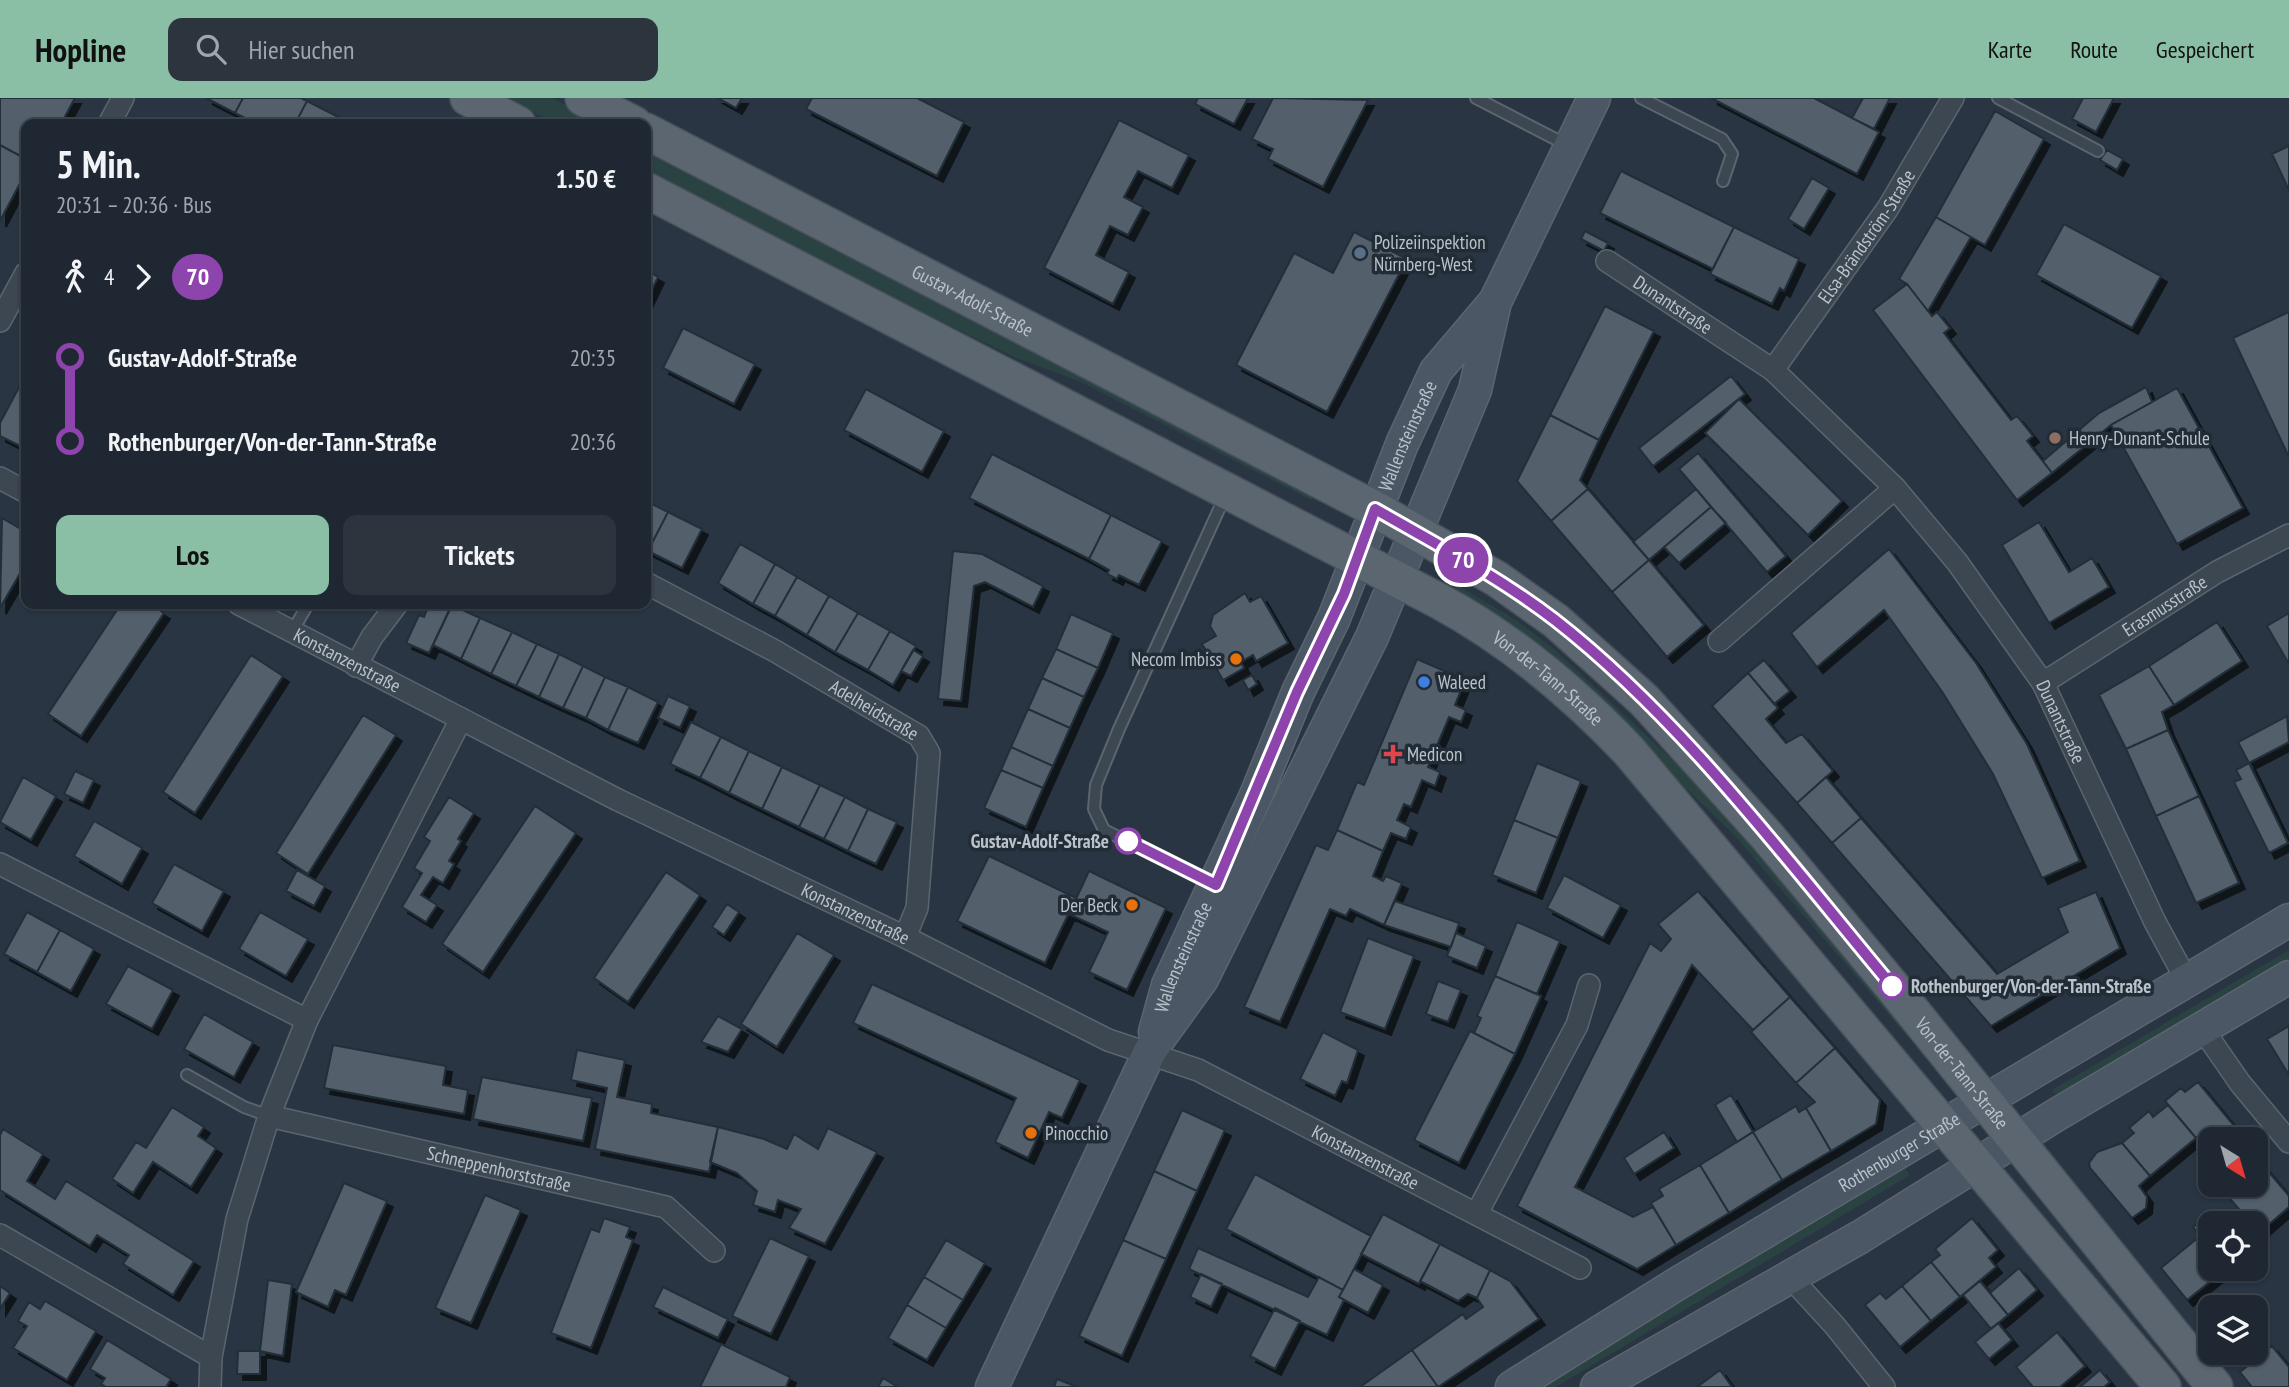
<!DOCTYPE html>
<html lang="de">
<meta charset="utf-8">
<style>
:root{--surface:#1f2832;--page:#2c343e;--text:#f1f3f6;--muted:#a1a6ac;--line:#3c444d;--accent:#8abfa5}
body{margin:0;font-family:"PT Sans Narrow",sans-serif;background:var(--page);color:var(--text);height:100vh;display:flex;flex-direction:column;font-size:26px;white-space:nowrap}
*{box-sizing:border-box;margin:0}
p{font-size:23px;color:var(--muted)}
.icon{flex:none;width:38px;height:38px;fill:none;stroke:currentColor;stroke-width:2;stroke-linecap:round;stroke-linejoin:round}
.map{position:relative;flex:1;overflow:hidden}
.side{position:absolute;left:21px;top:21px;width:630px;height:490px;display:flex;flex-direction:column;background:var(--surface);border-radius:14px;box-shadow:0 2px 5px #0004,0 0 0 2px var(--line)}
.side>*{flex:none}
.badge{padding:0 14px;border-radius:23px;font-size:24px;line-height:46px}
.needle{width:46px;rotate:143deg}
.buttons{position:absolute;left:2198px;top:1029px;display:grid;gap:14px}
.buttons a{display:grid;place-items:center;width:70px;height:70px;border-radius:14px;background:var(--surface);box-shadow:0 2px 5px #0004,0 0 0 2px var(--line);font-size:35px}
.map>.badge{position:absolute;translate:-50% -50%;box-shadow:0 0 0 4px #fff}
.legs{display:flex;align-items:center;gap:10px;height:77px;padding:0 35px;font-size:23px}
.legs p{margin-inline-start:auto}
.summary{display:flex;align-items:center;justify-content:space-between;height:119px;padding:0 35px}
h1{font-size:38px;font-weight:700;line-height:52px}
.button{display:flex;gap:14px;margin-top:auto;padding:14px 35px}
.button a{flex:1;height:80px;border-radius:14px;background:var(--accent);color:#111;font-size:28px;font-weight:700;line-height:80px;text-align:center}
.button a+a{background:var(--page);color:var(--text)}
ul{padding:0 35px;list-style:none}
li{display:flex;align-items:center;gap:24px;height:84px;font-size:26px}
li i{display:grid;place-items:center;width:10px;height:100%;margin:0 9px;background:currentColor}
li i::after{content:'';width:18px;height:18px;margin:-9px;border:5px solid;border-radius:50%;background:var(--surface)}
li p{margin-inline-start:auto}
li:first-child i{background:linear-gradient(#0000 50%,currentColor 0)}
li:last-child i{background:linear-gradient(currentColor 50%,#0000 0)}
header{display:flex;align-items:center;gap:42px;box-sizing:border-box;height:98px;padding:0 35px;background:var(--accent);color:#111}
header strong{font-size:33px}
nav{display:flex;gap:38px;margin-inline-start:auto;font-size:24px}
.search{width:490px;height:63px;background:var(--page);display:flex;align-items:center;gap:18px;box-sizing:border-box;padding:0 24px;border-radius:14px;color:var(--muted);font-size:26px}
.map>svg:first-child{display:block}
</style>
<header>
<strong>Hopline</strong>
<div class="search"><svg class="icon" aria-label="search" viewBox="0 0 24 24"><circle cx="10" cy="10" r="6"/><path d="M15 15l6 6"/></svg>Hier suchen</div>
<nav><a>Karte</a><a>Route</a><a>Gespeichert</a></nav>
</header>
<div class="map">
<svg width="2289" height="1289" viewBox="0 0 2289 1289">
<defs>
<filter id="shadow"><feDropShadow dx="6" dy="6" stdDeviation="0" flood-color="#0009"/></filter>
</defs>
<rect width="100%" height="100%" fill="#293542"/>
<path fill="#2b4243" d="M505,0H552L604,26H556Z
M646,47L1315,394L1311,402L1081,284L1016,260L872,190L646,72Z
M1457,487L1516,522L1554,551L1721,707L1933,960L1929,963L1733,736L1671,676L1454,495Z
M2289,852V861L2058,1000L2052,992Z
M1903,1067L1910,1077L1556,1289H1538Z"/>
<path fill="#52606c" stroke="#232e39" stroke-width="2" filter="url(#shadow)" d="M0,0H75L61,26H26V61L0,47Z
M206,0H243L235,15Z
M243,0H301L307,3L295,26H257L235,15Z
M718,0H742L736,10Z
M812,0H917L964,24L937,78L806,11Z
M1198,0H1248L1234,26L1195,6Z
M1273,0L1368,2L1323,89L1268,61L1273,51L1252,41Z
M1711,0H1814L1879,34L1857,76Z
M1863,0H1890L1874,31L1852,20Z
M2083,0H2114L2096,34L2072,21Z
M307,3L352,26H295Z
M1995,13L2044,41L1985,147L1936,119Z
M1119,22L1189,57L1172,90L1138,73L1124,99L1143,109L1128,137L1110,128L1096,157L1129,174L1113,206L1044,170Z
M0,47L26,61V74L0,123Z
M2289,48V92L2272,56Z
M2107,52L2123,61L2117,72L2100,62Z
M1621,73L1734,129L1713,171L1600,115Z
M1812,80L1829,90L1804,131L1788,121Z
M1936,119L1971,139L1928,213L1907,186L1899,181Z
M2064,126L2161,178L2132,230L2036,177Z
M1734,129L1799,161L1784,193L1780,190L1772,206L1710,176Z
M1585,133L1608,145L1604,153L1581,141Z
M1354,134L1407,161L1327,314L1236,267L1294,155L1333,175Z
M646,172L658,179L646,204Z
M1907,186L1932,218L1937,214L1950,230L1944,235L2011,322L2017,318L2033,338L2027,343L2052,375L2017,402L1873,212Z
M1605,208L1654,233L1599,342L1550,317Z
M2289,214V359L2233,240Z
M683,230L755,266L734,306L663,270Z
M26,276V351L0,338V325Z
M1731,278L1745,296L1653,368L1639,350Z
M2146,289L2152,304L2111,327L2052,375L2043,363L2099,315Z
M2177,290L2243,410L2177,446L2111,327Z
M866,291L944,333L922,374L844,332Z
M1739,301L1842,403L1808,437L1705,335Z
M1550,317L1599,342L1580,382L1588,391L1551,423L1517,383Z
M1698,355L1786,458L1767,474L1679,371Z
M992,356L1111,417L1089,461L969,400Z
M1588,391L1649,462L1612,494L1551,423Z
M1696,391L1711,409L1649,462L1633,444Z
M646,403L668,414L648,453L646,452Z
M1711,409L1726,425L1679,465L1664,449Z
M668,414L702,431L682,470L648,453Z
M1111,417L1162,443L1139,487L1119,477L1117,481L1107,476L1109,472L1089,461Z
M2,420L26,434V465L0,510Z
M2039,424L2069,474L2092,460L2109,489L2049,525L2002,447Z
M740,446L775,466L753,506L718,485Z
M1889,451L1976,565L2027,646L2080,763L2042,780L1993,676L1943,595L1884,512L1817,569L1791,535Z
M953,453L982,456L1043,488L1033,509L985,484L974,488L961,603L938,601Z
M1649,462L1704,527L1667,559L1612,494Z
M775,466L797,479L775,518L753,506Z
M797,479L829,498L807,537L775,518Z
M1245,495L1250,504L1261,498L1288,545L1256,563L1253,557L1241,564L1244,570L1223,582L1202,546L1216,538L1210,528L1213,517Z
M829,498L858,515L835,554L807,537Z
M121,506H150L164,515L81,638L48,616Z
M437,506H452L429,555L406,545L419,517L424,519L428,509L434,511Z
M452,507L480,520L461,561L433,547Z
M858,515L890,533L868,572L835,554Z
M2289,515V566L2267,528Z
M1071,516L1113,535L1098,570L1056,551Z
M480,520L512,534L491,576L461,561Z
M2217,524L2242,563L2174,607L2149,568Z
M890,533L916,548L893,587L868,572Z
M512,534L537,546L516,588L491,576Z
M537,546L559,556L539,599L516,588Z
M1056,551L1098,570L1084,599L1042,580Z
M913,552L923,558L911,578L901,573Z
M559,556L583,568L563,610L539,599Z
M251,557L283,578L195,715L163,694Z
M1417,561L1465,582L1455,607L1466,612L1461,624L1449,619L1428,669L1440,674L1435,688L1422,682L1411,709L1404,706L1397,722L1411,729L1406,741L1391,735L1383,753L1337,732L1357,684L1364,687Z
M1764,562L1790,593L1774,606L1748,575Z
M583,568L605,579L586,620L563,610Z
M2149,568L2174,607L2162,614L2168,632L2126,651L2099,597Z
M1748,575L1778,610L1766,621L1786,645L1802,636L1833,673L1797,705L1712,608Z
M1252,577L1257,586L1248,592L1243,582Z
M605,579L628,589L608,632L586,620Z
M1042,580L1084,599L1070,630L1028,611Z
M628,589L658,604L638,645L608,632Z
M668,598L690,608L680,630L658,620Z
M1028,611L1070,630L1053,668L1011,649Z
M363,617L396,637L308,776L276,755Z
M2287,618L2289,644L2249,665L2238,644Z
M691,624L721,639L700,680L670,666Z
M2168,632L2199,698L2156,718L2126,651Z
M721,639L749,653L729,695L700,680Z
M1011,649L1053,668L1043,690L1001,672Z
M749,653L782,669L762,711L729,695Z
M1537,665L1581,683L1558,740L1514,722Z
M2249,665L2288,745L2269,755L2234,684L2241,681L2236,672Z
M782,669L820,687L799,729L762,711Z
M1001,672L1043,690L1026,729L984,710Z
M75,673L94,682L83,705L64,696Z
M23,679L56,698L31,742L0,724Z
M1826,679L1861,720L1832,745L1797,705Z
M820,687L845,699L824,741L799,729Z
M2199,698L2239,785L2196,805L2156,718Z
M449,699L474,715L458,741L461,743L449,763L454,766L443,785L433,779L421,797L437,807L426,824L402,809L422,775L414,770L430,743L424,739Z
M845,699L868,711L848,753L824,741Z
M535,708L576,735L483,874L442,846Z
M868,711L897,724L876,766L848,753Z
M1861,720L1997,876L2068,834L2058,810L2096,794L2120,850L1991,928L1832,745Z
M1514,722L1558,740L1536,795L1492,777Z
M94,723L142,750L122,786L74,758Z
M1337,732L1383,753L1373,778L1383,783L1386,778L1402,785L1384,827L1350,811L1346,818L1330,811L1280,924L1244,909L1316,747L1328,752Z
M989,758L1076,800L1045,865L957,823Z
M174,766L224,793L202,833L152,805Z
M297,772L325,788L314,808L286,793Z
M1089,773L1166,810L1127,892L1089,874L1108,834L1069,816Z
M666,774L700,797L628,904L594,880Z
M1564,777L1621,807L1603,840L1547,810Z
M1698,793L1790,899L1753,932L1692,867L1575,1089L1633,1119L1653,1109L1676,1147L1637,1171L1517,1108L1650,845L1661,853L1671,841L1658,826Z
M1395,803L1459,825L1451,849L1384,827Z
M727,806L739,814L724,837L712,829Z
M27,814L60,832L37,874L4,856Z
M260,814L308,841L286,878L239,851Z
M1517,824L1560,843L1537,896L1495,878Z
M60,832L94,851L71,893L37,874Z
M797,835L834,857L777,949L741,926Z
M1456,835L1486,848L1477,870L1447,858Z
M1368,840L1414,858L1385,931L1340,914Z
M128,868L173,892L152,931L106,906Z
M1495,878L1541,898L1515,956L1474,935L1481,920L1477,918Z
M1438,883L1461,892L1448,924L1426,916Z
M872,886L1080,982L1062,1020L1049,1014L1028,1060L995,1044L1016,1000L853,925Z
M1790,899L1835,950L1796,985L1751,934Z
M204,916L253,944L234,979L184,951Z
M718,918L742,931L728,954L701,944Z
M2289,928V977L2267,941Z
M1470,933L1515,956L1459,1065L1414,1042Z
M1323,934L1358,952L1347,985L1342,983L1335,998L1300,981Z
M333,947L446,968L443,987L468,992L464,1016L324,990Z
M1835,950L1880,1002L1876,1026L1831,1053L1806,1010L1815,1004L1796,985Z
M577,952L625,962L617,999L652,1006L651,1015L718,1029L709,1074L595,1051L607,990L571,982Z
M482,979L592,1000L583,1043L473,1021Z
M2198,984L2235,1029L2220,1041H2214L2206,1031L2196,1040L2165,1003L2181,990L2185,994Z
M1731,997L1753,1034L1737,1044L1715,1007Z
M2168,1007L2196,1040L2150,1078L2122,1045L2134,1035L2129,1030L2149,1013L2153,1019Z
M1796,1008L1799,1014L1806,1010L1831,1053L1782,1082L1753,1034Z
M172,1009L204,1029L198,1038L216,1050L191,1089L153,1064L133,1095L112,1081L136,1044L146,1050Z
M1182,1012L1225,1032L1197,1093L1154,1073Z
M718,1029L764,1041L787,1051L794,1036L818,1051L828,1030L877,1054L825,1146L789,1130L801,1111L778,1102L775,1114L753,1107L757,1093L737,1075L710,1064Z
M3,1031L43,1056L27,1083L55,1101L66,1083L194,1163L173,1197L123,1166L129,1157L97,1137L90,1148L0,1092V1037Z
M1664,1034L1674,1050L1634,1076L1624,1060Z
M1753,1034L1782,1082L1729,1115L1700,1067Z
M2122,1045L2150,1078L2139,1088L2147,1099L2146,1110L2132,1120L2090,1070L2089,1065L2097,1054Z
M2256,1059L2289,1098V1109L2259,1135L2256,1125H2251L2218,1087H2256Z
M1700,1067L1729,1115L1676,1147L1651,1105L1663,1098L1659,1091Z
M1154,1073L1197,1093L1166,1161L1123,1142Z
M1255,1076L1371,1138L1343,1192L1226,1131Z
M344,1085L387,1103L346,1197L335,1192L328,1209L296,1194Z
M485,1097L521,1112L471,1225L435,1210Z
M1383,1116L1440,1146L1419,1186L1361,1156Z
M2208,1118L2214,1125H2210V1171H2226L2187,1202L2161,1170L2200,1138L2193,1129Z
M604,1120L630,1129L626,1139L633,1142L591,1250L551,1235L591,1131L599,1134Z
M1972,1120L1998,1152L1989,1160L1996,1169L1960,1199L1931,1164L1940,1157L1935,1151Z
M770,1140L809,1158L771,1236L732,1218Z
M946,1142L985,1165L963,1202L924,1179Z
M1123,1142L1166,1161L1122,1258L1079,1238Z
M1440,1146L1490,1172L1477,1200L1468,1196L1458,1203L1420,1183Z
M1198,1150L1308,1199L1319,1179L1343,1192L1339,1199L1344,1202L1327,1237L1189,1171Z
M1931,1164L1960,1199L1931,1223L1902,1188Z
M2019,1170L2037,1192L2008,1217L1990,1195Z
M1354,1171L1383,1187L1368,1215L1339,1199Z
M1490,1172L1510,1183L1539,1221L1438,1289L1412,1252L1463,1216L1466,1221L1483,1209L1477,1200Z
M1201,1176L1222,1186L1211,1209L1190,1199Z
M924,1179L963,1202L946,1230L907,1207Z
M268,1182L292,1186L283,1258L260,1253Z
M1980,1183L2008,1217L1991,1231L1963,1197Z
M0,1188L10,1195L0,1211Z
M1902,1188L1931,1223L1900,1249L1865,1207L1880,1195L1886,1201Z
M663,1189L728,1221L718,1240L653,1209Z
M45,1203L96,1233L67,1282L13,1250L27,1228L18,1223L29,1204L40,1211Z
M907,1207L946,1230L927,1262L888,1240Z
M1275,1210L1300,1223L1275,1271L1250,1258Z
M1998,1225L2012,1242L1989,1261L1975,1244Z
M2057,1234L2085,1268L2060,1289H2033L2016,1269Z
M107,1242L171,1281L166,1289H106L101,1286L105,1280L90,1271Z
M721,1246L790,1279L786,1289H700Z
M2272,1248L2289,1269V1289H2252L2240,1274Z
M1412,1252L1438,1289H1360Z
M238,1253H260V1276H237Z
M1720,1272L1732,1289H1697Z
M2100,1272L2110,1284L2104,1289H2080Z
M883,1280L898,1289H878Z
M1057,1281L1077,1289H1054Z"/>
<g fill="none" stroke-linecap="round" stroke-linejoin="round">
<defs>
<path id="lane" d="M1476,0L1567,47
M1641,0L1722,41L1732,56L1723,83
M1998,0L2098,53
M292,534L308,506
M1213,786L1104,732L1094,711L1096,687L1119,631L1226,396
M187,977L244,1009L269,1018"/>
<g id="street">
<path d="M109,26L123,0"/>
<path id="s1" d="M1607,163L1773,272L1895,390L1957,464L2043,585L2155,824L2187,883"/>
<path d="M0,223L26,175"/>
<path id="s2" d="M1773,272L1888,110L1953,0"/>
<path d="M0,380L26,394"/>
<path id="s3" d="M646,485L775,553L919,638L929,655L917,810L905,839"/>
<path id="s4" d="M239,506L618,702L905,839L1108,942L1198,972L1580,1170"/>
<path d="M1719,543L1895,390"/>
<path d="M356,568L372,539L397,506"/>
<path id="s5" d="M2043,585L2217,474L2289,437"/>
<path d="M0,766L307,922"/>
<path d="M2202,930L2240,985L2289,1044"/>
<path id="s6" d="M269,1018L666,1109L714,1153"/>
<path d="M1477,1115L1577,927L1589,887"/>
<path d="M0,1137L211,1259"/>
<path d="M1790,1179L1835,1228L1884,1289"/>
<path d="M210,1289L211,1259L237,1121L269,1018L307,922L461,621"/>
</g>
<g id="secondary">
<path id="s7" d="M1155,934L1168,887L1256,697L1298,594L1334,520L1402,346L1436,273L1492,207"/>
<path d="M992,1289L1150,953L1202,881L1372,539L1475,292L1495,204L1594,0"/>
<path id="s8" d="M1512,1289L1680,1184L2289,822"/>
<path d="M1597,1289L1860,1139L2056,1017L2289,879"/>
</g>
<g id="primary">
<path d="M468,0L518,26"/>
<path d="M583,0L634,26"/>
<path id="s9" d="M646,33L1375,411L1497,481L1556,523L1644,602L1767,738L1892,888L2215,1289"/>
<path id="s10" d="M646,92L1439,503C1511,542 1573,594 1629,653L2163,1289"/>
</g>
</defs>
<use href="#lane" stroke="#5b656f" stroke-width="14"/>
<use href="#street" stroke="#5b656f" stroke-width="24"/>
<use href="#secondary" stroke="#5b656f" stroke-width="35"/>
<use href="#primary" stroke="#46505b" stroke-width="38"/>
<use href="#lane" stroke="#3d4751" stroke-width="10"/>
<use href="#street" stroke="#3d4751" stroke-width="21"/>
<use href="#secondary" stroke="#4b5764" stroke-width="32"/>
<use href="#primary" stroke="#5b6671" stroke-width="35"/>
</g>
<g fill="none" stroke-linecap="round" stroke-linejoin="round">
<defs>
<path id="line-1" d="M1128,743L1216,787L1297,594L1344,496L1375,411C1436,446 1499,479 1555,522C1682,621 1789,765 1892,888"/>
</defs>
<use href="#line-1" stroke="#fff" stroke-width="16"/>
<use href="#line-1" stroke="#8e44ad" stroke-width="10"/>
</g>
<circle fill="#5c6f8a" stroke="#212c37" stroke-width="2.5" cx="1360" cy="155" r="7"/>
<circle fill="#8d6e63" stroke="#212c37" stroke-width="2.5" cx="2055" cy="340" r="7"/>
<g fill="#e8710a" stroke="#212c37" stroke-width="2.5">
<circle cx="1236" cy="561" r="7"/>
<circle cx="1132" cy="807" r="7"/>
<circle cx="1031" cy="1035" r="7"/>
</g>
<circle fill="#3f7fe0" stroke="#212c37" stroke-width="2.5" cx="1424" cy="584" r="7"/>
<path fill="#e0444e" stroke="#212c37" stroke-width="2.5" d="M1389.5 645.5h7v7h7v7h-7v7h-7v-7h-7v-7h7z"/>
<g fill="#fff" stroke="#8e44ad" stroke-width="3.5">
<circle cx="1128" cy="743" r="12"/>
<circle cx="1892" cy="888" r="12"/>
</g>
<g text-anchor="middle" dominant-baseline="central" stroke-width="7" stroke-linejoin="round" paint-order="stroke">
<g font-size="19" fill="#bac2cb" stroke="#212c37">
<text stroke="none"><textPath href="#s2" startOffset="163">Elsa-Brändström-Straße</textPath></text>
<text stroke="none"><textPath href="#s9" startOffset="368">Gustav-Adolf-Straße</textPath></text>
<text stroke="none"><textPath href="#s1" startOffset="79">Dunantstraße</textPath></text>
<text stroke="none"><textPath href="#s7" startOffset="648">Wallensteinstraße</textPath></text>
<text stroke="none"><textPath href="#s5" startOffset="144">Erasmusstraße</textPath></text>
<text stroke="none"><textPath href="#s4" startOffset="122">Konstanzenstraße</textPath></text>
<text stroke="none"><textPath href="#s10" startOffset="1027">Von-der-Tann-Straße</textPath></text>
<text stroke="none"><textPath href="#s3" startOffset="261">Adelheidstraße</textPath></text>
<text stroke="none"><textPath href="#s1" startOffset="656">Dunantstraße</textPath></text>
<text stroke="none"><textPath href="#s4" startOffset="690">Konstanzenstraße</textPath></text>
<text stroke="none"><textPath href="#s7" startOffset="80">Wallensteinstraße</textPath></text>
<text stroke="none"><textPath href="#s9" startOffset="1643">Von-der-Tann-Straße</textPath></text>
<text stroke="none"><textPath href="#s8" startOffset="453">Rothenburger Straße</textPath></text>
<text stroke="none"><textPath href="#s4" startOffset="1256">Konstanzenstraße</textPath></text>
<text stroke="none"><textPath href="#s6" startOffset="236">Schneppenhorststraße</textPath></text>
</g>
<g font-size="19" fill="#bac2cb" stroke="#212c37" text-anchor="start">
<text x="1374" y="144">Polizeiinspektion<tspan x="1374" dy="22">Nürnberg-West</tspan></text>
<text x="2069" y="340">Henry-Dunant-Schule</text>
<text x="1222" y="561" text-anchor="end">Necom Imbiss</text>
<text x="1438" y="584">Waleed</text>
<text x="1407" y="656">Medicon</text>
<text x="1118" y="807" text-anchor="end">Der Beck</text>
<text x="1045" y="1035">Pinocchio</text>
</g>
<g font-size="19" font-weight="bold" fill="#bac2cb" stroke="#212c37" text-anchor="end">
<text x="1109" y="743">Gustav-Adolf-Straße</text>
<text x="1911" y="888" text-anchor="start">Rothenburger/Von-der-Tann-Straße</text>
</g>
</g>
</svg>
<div class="buttons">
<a><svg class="needle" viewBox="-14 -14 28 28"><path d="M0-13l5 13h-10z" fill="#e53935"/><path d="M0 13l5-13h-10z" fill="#a1a6ac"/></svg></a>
<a><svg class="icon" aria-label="locate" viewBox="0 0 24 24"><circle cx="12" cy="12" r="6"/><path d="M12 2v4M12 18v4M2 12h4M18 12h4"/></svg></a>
<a><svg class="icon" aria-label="layers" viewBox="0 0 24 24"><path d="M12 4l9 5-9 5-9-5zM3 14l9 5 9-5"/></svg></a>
</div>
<b class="badge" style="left:1463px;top:462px;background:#8e44ad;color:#fff">70</b>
<section class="side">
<div class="summary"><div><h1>5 Min.</h1><p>20:31 – 20:36 · Bus</p></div><b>1.50 €</b></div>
<div class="legs"><svg class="icon" aria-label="walk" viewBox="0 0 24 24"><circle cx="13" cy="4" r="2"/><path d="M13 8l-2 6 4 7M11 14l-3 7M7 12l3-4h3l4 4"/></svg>4<svg class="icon" aria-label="forward" viewBox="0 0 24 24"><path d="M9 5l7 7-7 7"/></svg><b class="badge" style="background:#8e44ad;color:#fff">70</b></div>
<ul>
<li><i style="color:#8e44ad"></i><b>Gustav-Adolf-Straße</b><p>20:35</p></li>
<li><i style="color:#8e44ad"></i><b>Rothenburger/Von-der-Tann-Straße</b><p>20:36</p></li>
</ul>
<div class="button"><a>Los</a><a>Tickets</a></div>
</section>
</div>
